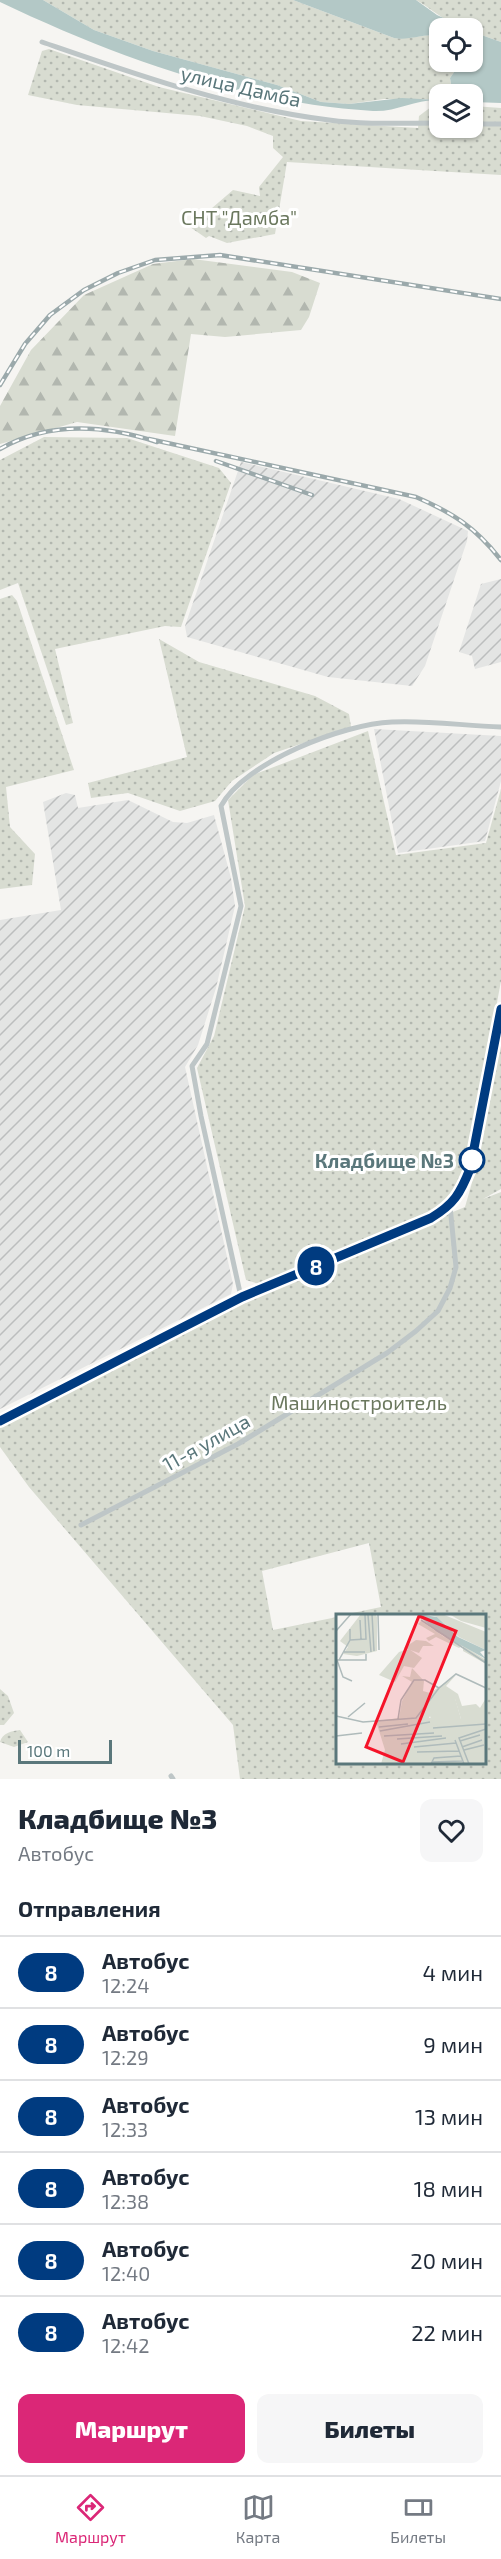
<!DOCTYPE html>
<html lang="ru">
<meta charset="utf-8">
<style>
:root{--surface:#fff;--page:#f6f6f7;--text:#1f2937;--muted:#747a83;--line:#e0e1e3;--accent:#db2777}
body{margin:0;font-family:"Exo 2",sans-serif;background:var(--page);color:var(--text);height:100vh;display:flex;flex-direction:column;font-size:22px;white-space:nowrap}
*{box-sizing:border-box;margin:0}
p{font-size:20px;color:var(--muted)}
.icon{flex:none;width:33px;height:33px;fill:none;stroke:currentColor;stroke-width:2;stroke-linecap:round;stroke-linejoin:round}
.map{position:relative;height:1779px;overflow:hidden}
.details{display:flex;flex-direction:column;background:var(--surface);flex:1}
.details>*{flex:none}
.badge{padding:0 12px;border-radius:20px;font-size:21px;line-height:39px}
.fabs{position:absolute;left:429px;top:18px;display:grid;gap:12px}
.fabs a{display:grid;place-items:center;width:54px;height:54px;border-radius:12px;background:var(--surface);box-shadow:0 2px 4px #0004;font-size:30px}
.scale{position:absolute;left:18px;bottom:15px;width:94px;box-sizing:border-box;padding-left:6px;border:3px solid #5a777b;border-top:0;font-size:16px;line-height:21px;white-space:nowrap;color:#5a777b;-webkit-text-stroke:4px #fff;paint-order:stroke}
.map>.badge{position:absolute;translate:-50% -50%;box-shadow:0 0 0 3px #fff}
h2{padding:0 18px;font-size:22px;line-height:54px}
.round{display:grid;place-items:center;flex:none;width:63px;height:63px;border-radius:12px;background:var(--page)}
.summary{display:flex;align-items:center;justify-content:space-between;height:102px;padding:0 18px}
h1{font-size:28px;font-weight:800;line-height:45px}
.button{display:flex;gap:12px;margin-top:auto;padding:12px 18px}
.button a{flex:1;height:69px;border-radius:12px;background:var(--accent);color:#fff;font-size:24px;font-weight:800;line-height:69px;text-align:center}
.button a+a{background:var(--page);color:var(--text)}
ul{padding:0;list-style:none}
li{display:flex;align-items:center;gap:18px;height:72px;padding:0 18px;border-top:2px solid var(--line)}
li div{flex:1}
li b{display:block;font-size:22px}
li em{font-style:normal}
li .badge{min-width:66px;font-weight:700;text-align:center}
.menu{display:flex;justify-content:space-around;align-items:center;height:84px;border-top:2px solid var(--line);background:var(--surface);font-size:16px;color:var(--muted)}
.menu a{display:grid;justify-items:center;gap:3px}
.menu .current{color:var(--accent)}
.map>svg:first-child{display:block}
</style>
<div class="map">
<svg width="501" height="1779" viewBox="0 0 501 1779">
<defs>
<pattern id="industrial-furrows" width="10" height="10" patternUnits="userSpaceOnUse" patternTransform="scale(1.5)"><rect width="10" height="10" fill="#e4e5e4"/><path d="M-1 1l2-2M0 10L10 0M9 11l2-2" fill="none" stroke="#bcbebe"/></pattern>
<pattern id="grass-dots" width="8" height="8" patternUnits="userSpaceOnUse" patternTransform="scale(1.5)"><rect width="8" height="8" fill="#d8dcd1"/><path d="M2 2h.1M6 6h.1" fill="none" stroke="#b2b7af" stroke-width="1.8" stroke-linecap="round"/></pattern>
<pattern id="forest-firs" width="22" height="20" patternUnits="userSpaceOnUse" patternTransform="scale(1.5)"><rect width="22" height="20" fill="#d8dcd1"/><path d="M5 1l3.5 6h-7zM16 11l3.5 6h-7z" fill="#b2b7af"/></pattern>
</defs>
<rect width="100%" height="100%" fill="#f6f5f2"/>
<path fill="url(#industrial-furrows)" d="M241,462L399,499L468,531L467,541L425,666L412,686L328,677L187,637L185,626Z
M501,579V662L475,669L472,656L459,652L481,584Z
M374,729L501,736V781L485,841L398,853Z
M66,793L75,795L78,808L128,800L173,822L187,823L214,815L231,878L235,906L216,988L198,1045L185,1067L233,1284L231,1294L0,1409V920L61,910L43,802Z"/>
<path fill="url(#grass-dots)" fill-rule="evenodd" d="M43,0H293L394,38C410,40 424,33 439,36L440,62H461L450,78L451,84L469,94H440L439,99H384L349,104L321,102L277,85L153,51L94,30Z
M416,0H501V42L473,32L472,28C451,28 434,10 416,0Z
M49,49L159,87L301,121L418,128L419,116L435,104L439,105L440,128H472L473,106L501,108V175L287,162L275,234L227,243L209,236L206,238L190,227L233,190L260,196L259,187L283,157L273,148V136L247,126L200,116L77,105L28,95L42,51Z
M44,437L127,438L219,468L231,483L181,627L165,626L55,649L73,723L66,725L18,583L0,590V460Z
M12,595L17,601L74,770L6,787L10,827L35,854L32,885L0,889V599Z
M159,639L199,662L315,696L349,714L351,727L274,753L232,781L215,801L180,811L128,793L91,798L88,783L187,757Z
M368,731L396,855L486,843L501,789V981L465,1174L443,1207L259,1284L246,1280L197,1068L214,1036L245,906L228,800L253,775Z
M501,1029V1189L483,1199L501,1192V1779H240L233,1725L29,1487L0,1447V1426L240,1299L465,1207C483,1149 491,1089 501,1029ZM369,1543L381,1607L343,1615L484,1616V1762H338L337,1617L273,1630L262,1571Z
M0,1689L8,1696L14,1713L4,1725H0Z
M20,1730L28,1742L14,1747L0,1742C2,1733 12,1731 20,1730Z"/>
<path fill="url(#forest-firs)" d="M193,259L292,272L320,283L309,317L301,330L225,337L191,334L175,436L77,422L0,444V406L31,350L84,295L153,264Z"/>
<path fill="#b3c8c6" d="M0,0H43L94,30L153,51L277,85L321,102L349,104L402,98L439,100C416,99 397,112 373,111C242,103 118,58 0,2Z
M293,0H416L437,15L465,28H440L439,36C424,33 410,41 394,38Z
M473,32L501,42V103L473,102L472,94L451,84L450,78L461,62H472Z"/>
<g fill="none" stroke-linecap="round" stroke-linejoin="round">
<defs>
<path id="primary" d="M0,1421L241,1297L431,1218C454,1204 460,1194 470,1169L501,1010"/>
</defs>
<use href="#primary" stroke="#b1babc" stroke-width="12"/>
<path stroke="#bec6c7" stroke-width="5" d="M42,42C135,74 230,108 329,120C365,125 403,123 440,123
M472,124H501
M241,1297L201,1116L192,1066L207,1044L241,906L221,806C245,762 343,724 392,722C428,720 465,726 501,727
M81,1525L238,1444L387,1353L416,1331L438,1311L450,1288L456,1267L450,1206
M171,1776L173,1779"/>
<use href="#primary" stroke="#fff" stroke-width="9"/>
<defs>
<path id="rail" d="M0,385L25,344L50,315L84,290L118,273L155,260L220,255L501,299
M149,439L416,497C453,513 475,527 501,560
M0,449C49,421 105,425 157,442
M216,461L312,495"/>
</defs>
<use href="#rail" stroke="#9ba9ab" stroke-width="4.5"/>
<use href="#rail" stroke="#fff" stroke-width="2" stroke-dasharray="7" stroke-linecap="butt"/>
</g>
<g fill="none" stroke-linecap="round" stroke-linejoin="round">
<defs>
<path id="line" d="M0,1421L242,1297L431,1218C454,1204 460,1194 470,1169L501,1009"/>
</defs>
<use href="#line" stroke="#fff" stroke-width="14"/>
<use href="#line" stroke="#003b80" stroke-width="9"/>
</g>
<circle fill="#fff" stroke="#003b80" stroke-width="3" cx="472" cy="1160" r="12"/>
<g text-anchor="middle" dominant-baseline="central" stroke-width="6" stroke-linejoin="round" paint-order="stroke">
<g font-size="20" fill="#5a777b" stroke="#fff">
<text transform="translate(241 86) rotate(13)">улица Дамба</text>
<text transform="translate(206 1442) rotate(-29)">11-я улица</text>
</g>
<g font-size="20" fill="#6b785e" stroke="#fff">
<text x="239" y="217">СНТ "Дамба"</text>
<text x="359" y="1402">Машиностроитель</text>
</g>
<g font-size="20" font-weight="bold" fill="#5a777b" stroke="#fff" text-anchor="end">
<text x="454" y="1160">Кладбище №3</text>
</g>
</g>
<g transform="translate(336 1614)">
<rect width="150" height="150" fill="#f6f5f2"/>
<path d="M25,0H39L41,3V37L21,42L7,40L12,33L4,27ZM92,0H106L150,18V36L123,23L101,3ZM113,0H150V14L125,7ZM84,1L115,18V24L150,46V50L127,37V31L123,34L100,23L93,27L90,24L99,20L82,10L85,7L110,24ZM73,35L86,44L78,54L68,52L59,68L43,61L63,38ZM76,54L88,67L87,77L94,79L120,61L110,72L122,80L126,92L140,90L144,94L150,84V150H45L49,136L40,107L63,104L66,87L76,68L66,62L74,63ZM119,85L125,105L93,104L94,102Z" fill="#d8dcd1" fill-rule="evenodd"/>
<path d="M80,26L90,27L98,32H87L83,39L68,34Z" fill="#d8dcd1"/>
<path d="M119,84L125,105L97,112L91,92Z" fill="#d8dcd1"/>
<path d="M81,0L101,3L122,23L150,36L144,38L150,45L101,18Z" fill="#b3c8c6"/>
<path fill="none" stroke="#afbbbb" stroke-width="1.5" d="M36,0L38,37M42,0L43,36M32,1L35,38M24,6L25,25M85,6L150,49M0,17L15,0M14,26L30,25L29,1M8,38H29M0,46H30V40M1,46L7,63L16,67M3,46L14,26V15M0,102L27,108L80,104L103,74M12,103L29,89M62,105L65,86L78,66H89L103,74L120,60L150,74M43,113L72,110M97,114L150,110M44,117L94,108M0,122L26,119M48,122L98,119M61,125L106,122M119,126L128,150M124,127L144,121M65,130L110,124M78,133L120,129M126,133L146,126M128,136L148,131M81,138L123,137M96,148L126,147M95,150L98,144L125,142M133,150L123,124L150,115"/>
<path fill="#f51429" fill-opacity="0.15" stroke="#f51429" stroke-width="3" d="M83,2L120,17L67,148L30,133Z"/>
<rect width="150" height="150" fill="none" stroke="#5a777b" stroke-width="3"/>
</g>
</svg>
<div class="fabs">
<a><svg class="icon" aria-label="locate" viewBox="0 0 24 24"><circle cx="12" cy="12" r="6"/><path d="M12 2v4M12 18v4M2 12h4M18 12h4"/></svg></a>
<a><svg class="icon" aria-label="layers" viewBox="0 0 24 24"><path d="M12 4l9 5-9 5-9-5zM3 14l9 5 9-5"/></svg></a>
</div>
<div class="scale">100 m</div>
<b class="badge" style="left:316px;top:1266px;background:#003b80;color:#fff">8</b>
</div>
<section class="details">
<div class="summary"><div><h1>Кладбище №3</h1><p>Автобус</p></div><a class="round"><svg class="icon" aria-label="heart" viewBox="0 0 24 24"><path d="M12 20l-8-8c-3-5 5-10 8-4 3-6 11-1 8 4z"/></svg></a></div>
<h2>Отправления</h2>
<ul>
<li><span class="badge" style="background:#003b80;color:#fff">8</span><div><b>Автобус</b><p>12:24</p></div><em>4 мин</em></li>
<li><span class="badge" style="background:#003b80;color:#fff">8</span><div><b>Автобус</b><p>12:29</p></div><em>9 мин</em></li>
<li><span class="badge" style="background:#003b80;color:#fff">8</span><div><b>Автобус</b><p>12:33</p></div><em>13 мин</em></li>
<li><span class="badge" style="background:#003b80;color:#fff">8</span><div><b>Автобус</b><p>12:38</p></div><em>18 мин</em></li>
<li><span class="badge" style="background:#003b80;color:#fff">8</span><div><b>Автобус</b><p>12:40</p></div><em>20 мин</em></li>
<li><span class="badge" style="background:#003b80;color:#fff">8</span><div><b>Автобус</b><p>12:42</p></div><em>22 мин</em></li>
</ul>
<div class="button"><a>Маршрут</a><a>Билеты</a></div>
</section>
<nav class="menu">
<a class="current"><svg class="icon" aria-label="directions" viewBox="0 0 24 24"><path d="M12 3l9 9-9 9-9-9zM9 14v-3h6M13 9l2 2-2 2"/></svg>Маршрут</a>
<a><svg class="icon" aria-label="map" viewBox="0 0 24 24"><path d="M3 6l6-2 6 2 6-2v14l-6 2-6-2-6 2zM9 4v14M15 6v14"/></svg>Карта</a>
<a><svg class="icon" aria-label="tickets" viewBox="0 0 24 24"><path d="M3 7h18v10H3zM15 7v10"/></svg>Билеты</a>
</nav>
